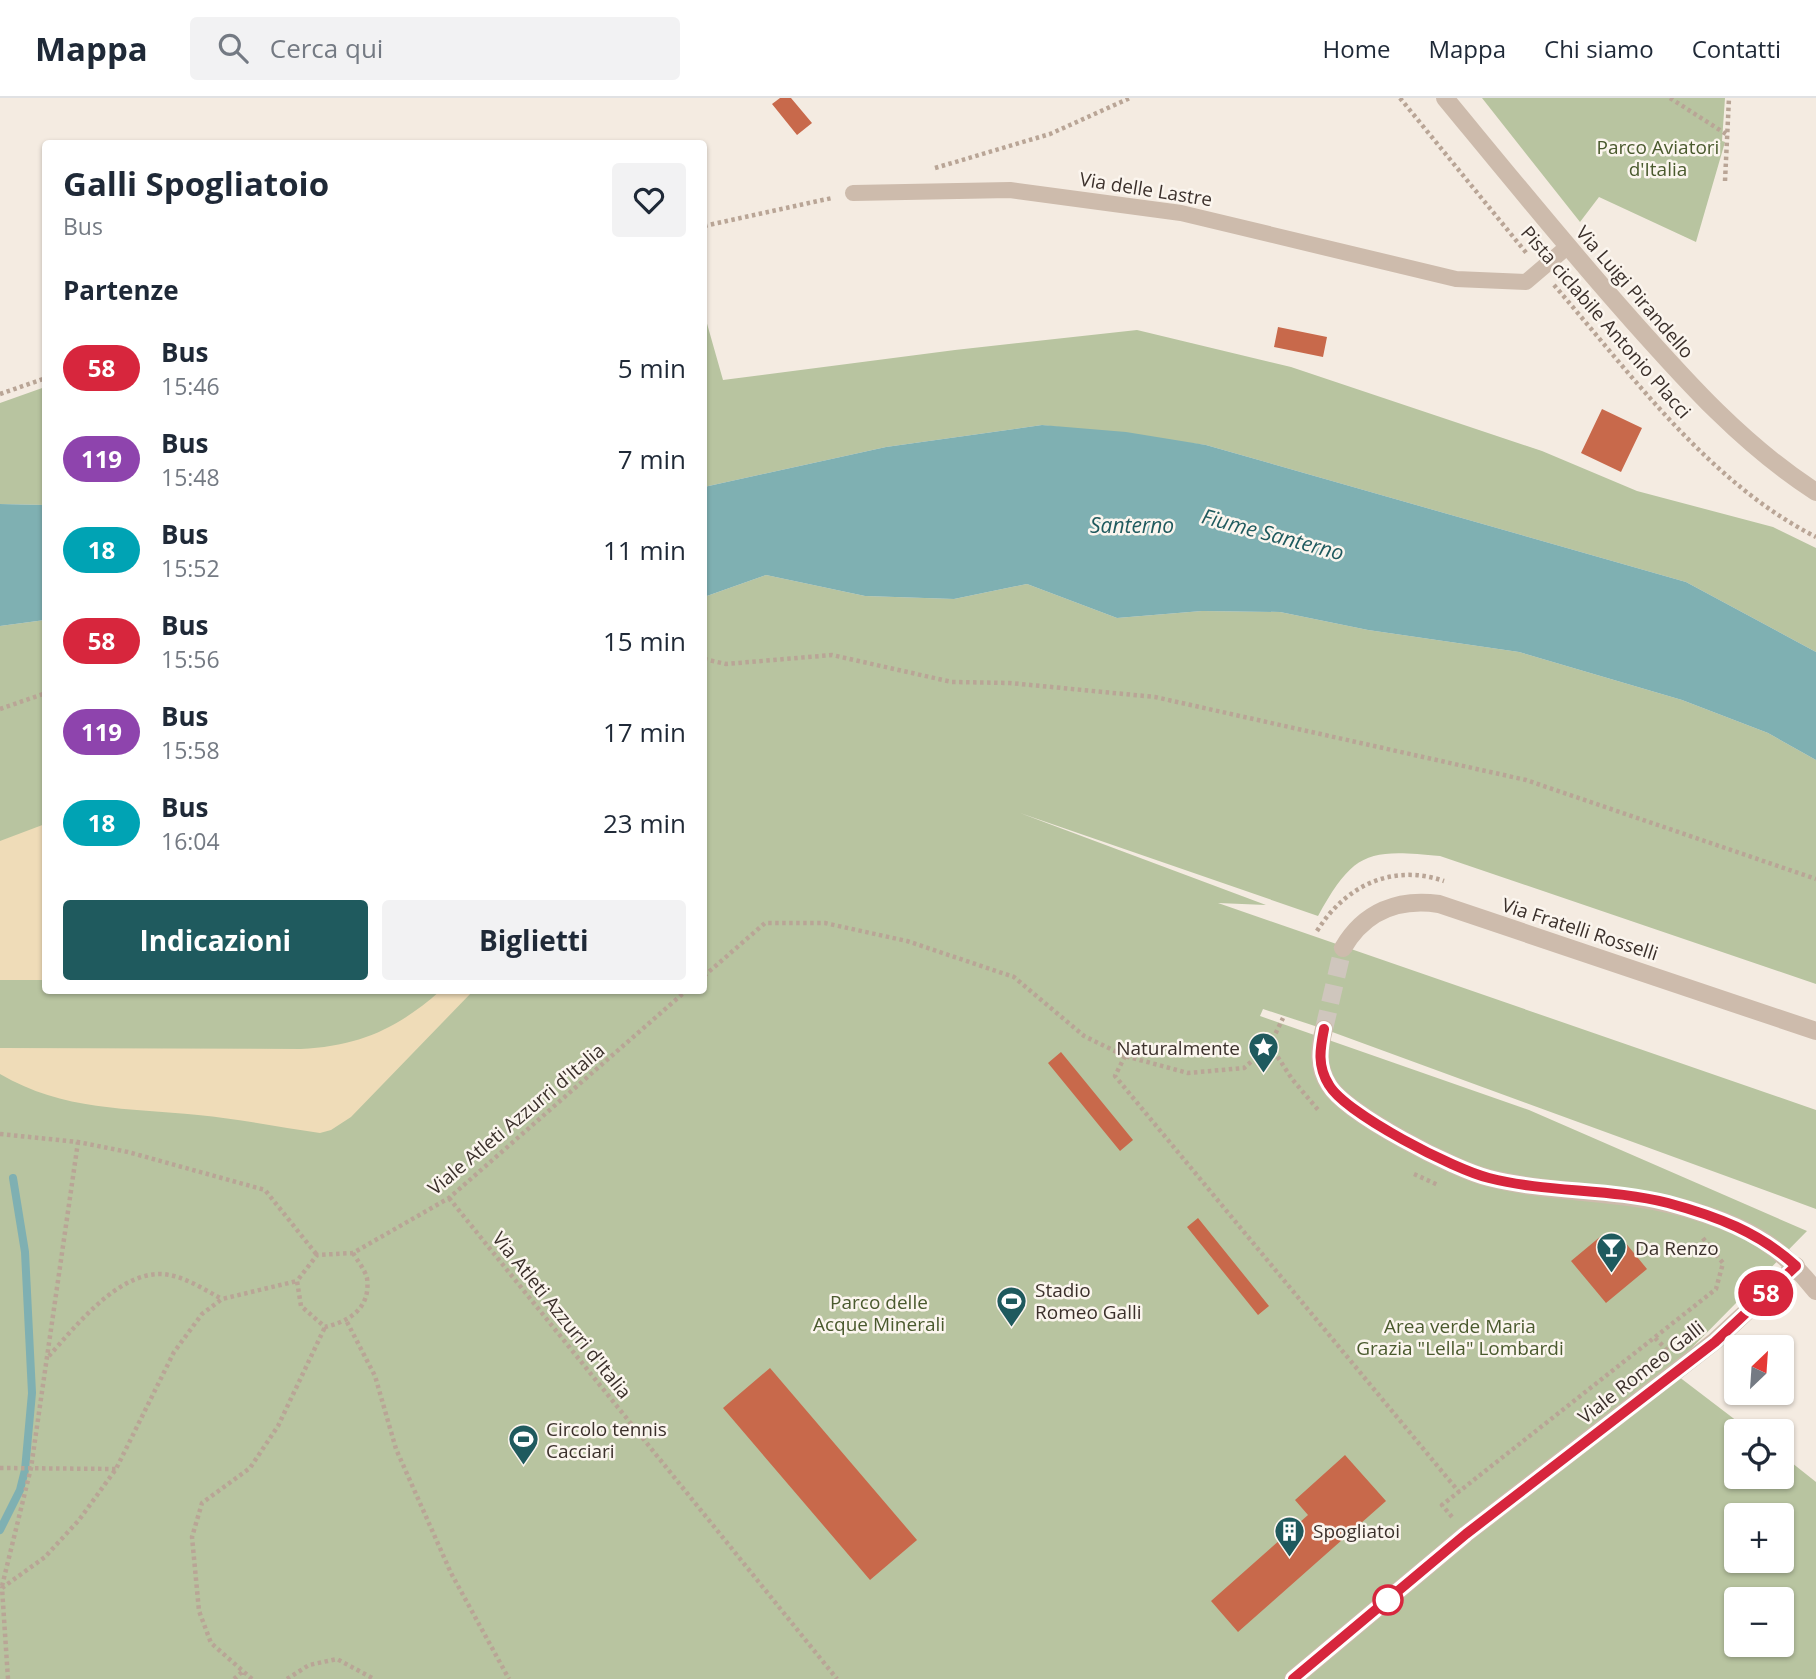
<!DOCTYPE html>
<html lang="it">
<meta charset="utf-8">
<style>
:root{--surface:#fff;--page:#f2f2f3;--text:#1f2937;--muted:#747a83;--line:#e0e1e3;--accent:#1f5a5e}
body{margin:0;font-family:"Open Sans",sans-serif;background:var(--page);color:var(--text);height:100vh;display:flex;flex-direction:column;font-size:26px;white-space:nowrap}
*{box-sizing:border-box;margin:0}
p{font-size:23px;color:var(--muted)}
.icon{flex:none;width:38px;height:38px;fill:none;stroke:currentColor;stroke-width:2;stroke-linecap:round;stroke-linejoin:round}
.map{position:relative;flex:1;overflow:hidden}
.panel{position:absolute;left:42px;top:42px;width:665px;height:854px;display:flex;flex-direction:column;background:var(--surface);border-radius:7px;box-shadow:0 2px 5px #0004}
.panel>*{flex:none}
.badge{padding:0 14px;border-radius:23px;font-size:24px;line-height:46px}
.needle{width:46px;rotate:25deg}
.buttons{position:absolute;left:1724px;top:1237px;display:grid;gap:14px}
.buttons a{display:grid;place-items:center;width:70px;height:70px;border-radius:7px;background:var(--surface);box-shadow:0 2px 5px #0004;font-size:35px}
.map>.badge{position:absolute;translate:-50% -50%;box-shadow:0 0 0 4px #fff}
h2{padding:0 21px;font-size:26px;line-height:63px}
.round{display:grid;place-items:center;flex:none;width:74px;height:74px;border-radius:7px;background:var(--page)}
.head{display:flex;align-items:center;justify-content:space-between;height:119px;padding:0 21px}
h1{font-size:33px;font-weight:700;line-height:52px}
.action{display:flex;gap:14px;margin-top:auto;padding:14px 21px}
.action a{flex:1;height:80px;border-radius:7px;background:var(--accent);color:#fff;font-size:28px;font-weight:700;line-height:80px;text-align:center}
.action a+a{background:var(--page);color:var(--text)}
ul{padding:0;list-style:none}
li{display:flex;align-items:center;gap:21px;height:91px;padding:0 21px}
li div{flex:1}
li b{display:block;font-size:26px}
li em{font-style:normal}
li .badge{min-width:77px;font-weight:700;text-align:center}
header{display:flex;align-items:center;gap:42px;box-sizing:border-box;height:98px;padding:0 35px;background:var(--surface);border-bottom:2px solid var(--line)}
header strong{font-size:33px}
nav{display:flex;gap:38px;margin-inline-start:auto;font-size:24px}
.search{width:490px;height:63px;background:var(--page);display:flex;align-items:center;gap:18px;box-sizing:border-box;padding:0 24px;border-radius:7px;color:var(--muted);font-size:26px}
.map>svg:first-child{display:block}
</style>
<header>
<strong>Mappa</strong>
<div class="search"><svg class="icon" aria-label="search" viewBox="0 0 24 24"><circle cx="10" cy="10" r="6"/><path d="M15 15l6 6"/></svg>Cerca qui</div>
<nav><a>Home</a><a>Mappa</a><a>Chi siamo</a><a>Contatti</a></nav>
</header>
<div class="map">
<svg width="1816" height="1581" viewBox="0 0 1816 1581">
<rect width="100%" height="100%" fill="#f4ebe1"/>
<path fill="#b8c4a0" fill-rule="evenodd" d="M1482,0H1725L1722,43L1725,44L1696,144L1599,99L1580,124Z
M704,215L723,282L955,252L1137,232L1291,269L1542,353L1637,393L1773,429L1816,450V554L1686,484L1206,347L1042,327L886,349L704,389Z
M45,289V407L0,406V305Z
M766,477L865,498L954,501L1027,486L1117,520L1202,513L1280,514L1368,532L1519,554L1682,602L1768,635L1816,662V886L1440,758C1368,751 1354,753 1318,818L1020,715L1266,807L1218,805L1816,1012V1111L1324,931L1263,911L1260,918L1529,1012L1807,1133L1670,1272L1750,1333L1736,1334V1379H1782V1357L1816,1384V1581H0V528L45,522L46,892H704V499ZM1736,1418H1782V1463H1736ZM1736,1502H1782V1547H1736Z"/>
<path fill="#efdcb8" d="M45,726V882H0V743Z
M440,893H473L351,1019L331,1032L320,1035C280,1029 239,1021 198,1017C128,1010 63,1013 0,976V950L301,951C359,948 397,931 440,893Z"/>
<path fill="#7fb0b2" d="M1042,327L1126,334L1206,347L1686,484L1816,554V662L1768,635L1682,602L1519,554L1368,532L1280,514L1202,513L1117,520L1027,486L954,501L865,498L766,477L704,499V389L886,349Z
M0,406L45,407V522L0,528Z"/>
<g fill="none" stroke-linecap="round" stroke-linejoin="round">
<path stroke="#7fb0b2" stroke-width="8" d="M0,1432L20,1392L25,1372L32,1295L25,1154L13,1080"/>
</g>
<path fill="#c8694b" d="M780,0H791L812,25L797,37L772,6Z
M1278,229L1327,239L1323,259L1274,249Z
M1602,311L1642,330L1621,374L1581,355Z
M1061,954L1133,1042L1120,1053L1048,965Z
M1198,1120L1269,1208L1258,1217L1187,1129Z
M1601,1138L1624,1143L1647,1171L1606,1205L1571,1163Z
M770,1270L917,1442L870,1482L723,1310Z
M1345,1357L1386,1403L1238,1534L1211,1503L1308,1417L1295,1402Z"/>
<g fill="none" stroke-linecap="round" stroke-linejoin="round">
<path stroke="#cfc6bd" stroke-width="18" stroke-dasharray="18 9" stroke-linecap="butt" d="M1324,931L1343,850"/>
<path stroke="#b9a596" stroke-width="4.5" stroke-dasharray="3.5 3.5" stroke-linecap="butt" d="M1400,0L1528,157
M1670,0L1726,36
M935,70L1050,36L1130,0
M1725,83L1729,0
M704,128L832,100
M1554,187C1632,277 1708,384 1816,439
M0,296L46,280
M704,561L726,566L832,557L952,584L1010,585L1155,599L1526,682L1816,781
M0,611L46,595
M1317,833C1345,788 1392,765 1444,783
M704,878L765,825H825L907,843L1014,879L1084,938L1125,958L1188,975L1244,970L1270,947L1283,920
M1270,947L1292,981L1319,1013
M1125,958L1115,978L1459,1394
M0,1036L78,1044L128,1054L265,1092L317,1157
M1414,1076L1438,1087
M449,1100L837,1581
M353,1155C357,1162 365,1172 367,1180C371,1210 350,1223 325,1229L301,1208L297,1183L317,1157L353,1155L449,1100L687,892
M347,1224L375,1278L396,1351L451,1475L509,1581
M1655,1240L1669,1254
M49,1258C75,1229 117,1175 161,1176C183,1177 203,1191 222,1201
M0,1370L116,1371
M1452,1419L1442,1407L1716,1191L1723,1165L1702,1139
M2,1488L31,1370L78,1044
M8,1581L2,1490L45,1459L79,1422L116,1371L174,1254L202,1216L222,1201L297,1183
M234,1581L242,1574
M252,1581L211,1545L199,1513L192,1439L202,1405L250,1370L278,1328L325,1229
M287,1581L309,1567L337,1561L374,1581"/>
<path stroke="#cdbbac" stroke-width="16" d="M853,95L1010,92L1181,115L1456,181L1526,184L1567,149"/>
<path stroke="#cdbbac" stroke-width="18" d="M1343,850C1364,814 1398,800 1439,806L1816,933
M1324,931C1319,951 1317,969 1329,987C1346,1016 1455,1072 1489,1080C1557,1097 1627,1092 1694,1113C1751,1130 1779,1147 1816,1193
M1293,1581L1466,1436L1715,1243L1796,1168"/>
<path stroke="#cdbbac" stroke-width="18" d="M1445,0C1506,74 1566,148 1630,220C1687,284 1743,347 1816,394"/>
</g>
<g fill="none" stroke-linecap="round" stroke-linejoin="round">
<defs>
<path id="line" d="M1293,1581L1466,1436L1715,1244L1796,1168C1759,1134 1716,1118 1668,1105C1609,1090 1548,1095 1489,1080C1455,1072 1346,1016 1329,987C1317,968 1320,951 1324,931"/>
</defs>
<use href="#line" stroke="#fff" stroke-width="16"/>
<use href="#line" stroke="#d7263d" stroke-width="10"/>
</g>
<defs>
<symbol id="sight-pin" viewBox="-11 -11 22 30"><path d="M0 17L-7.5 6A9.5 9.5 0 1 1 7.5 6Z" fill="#1f5a5e" stroke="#fbf5ee"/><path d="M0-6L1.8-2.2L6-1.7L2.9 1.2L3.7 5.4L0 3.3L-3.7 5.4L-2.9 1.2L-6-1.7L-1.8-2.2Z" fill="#fff"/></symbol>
<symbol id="bar-pin" viewBox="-11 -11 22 30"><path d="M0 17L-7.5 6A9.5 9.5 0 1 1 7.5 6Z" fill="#1f5a5e" stroke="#fbf5ee"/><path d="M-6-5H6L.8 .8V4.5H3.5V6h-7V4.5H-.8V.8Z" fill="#fff"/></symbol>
<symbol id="stadium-pin" viewBox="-11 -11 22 30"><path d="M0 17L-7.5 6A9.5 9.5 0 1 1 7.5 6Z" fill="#1f5a5e" stroke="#fbf5ee"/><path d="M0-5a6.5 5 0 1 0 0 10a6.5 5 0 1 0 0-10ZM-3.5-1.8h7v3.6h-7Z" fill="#fff"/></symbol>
<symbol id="building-pin" viewBox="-11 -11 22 30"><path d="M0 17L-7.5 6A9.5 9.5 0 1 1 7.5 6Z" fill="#1f5a5e" stroke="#fbf5ee"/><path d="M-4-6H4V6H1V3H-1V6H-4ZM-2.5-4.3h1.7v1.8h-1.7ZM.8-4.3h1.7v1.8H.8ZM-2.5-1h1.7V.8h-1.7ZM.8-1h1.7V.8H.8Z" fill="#fff"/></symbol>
</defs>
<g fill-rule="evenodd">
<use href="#sight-pin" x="1246" y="932" width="35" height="47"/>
<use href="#bar-pin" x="1594" y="1132" width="35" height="47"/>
<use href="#stadium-pin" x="994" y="1186" width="35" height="47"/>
<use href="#stadium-pin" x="506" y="1324" width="35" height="47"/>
<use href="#building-pin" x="1272" y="1416" width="35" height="47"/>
</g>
<circle fill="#fff" stroke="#d7263d" stroke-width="3.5" cx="1388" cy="1502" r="14"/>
<g text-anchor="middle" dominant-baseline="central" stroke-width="5" stroke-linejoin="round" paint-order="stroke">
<g font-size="19" fill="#4a5a2e" stroke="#fbf5ee">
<text x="1658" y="49">Parco Aviatori<tspan x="1658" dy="22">d'Italia</tspan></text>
<text x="879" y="1204">Parco delle<tspan x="879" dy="22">Acque Minerali</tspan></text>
<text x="1460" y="1228">Area verde Maria<tspan x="1460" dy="22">Grazia "Lella" Lombardi</tspan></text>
</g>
<g font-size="19" fill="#3b302b" stroke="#fbf5ee">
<text transform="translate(1146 91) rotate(9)">Via delle Lastre</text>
<text transform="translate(1635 194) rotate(49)">Via Luigi Pirandello</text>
<text transform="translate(1606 224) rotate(49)">Pista ciclabile Antonio Placci</text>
<text transform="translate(1580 831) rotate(18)">Via Fratelli Rosselli</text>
<text transform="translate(516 1021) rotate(-40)">Viale Atleti Azzurri d'Italia</text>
<text transform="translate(562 1217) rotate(51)">Via Atleti Azzurri d'Italia</text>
<text transform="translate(1641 1274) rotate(-38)">Viale Romeo Galli</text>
</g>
<g font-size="19" fill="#3b302b" stroke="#fbf5ee" text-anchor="start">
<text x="1240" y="950" text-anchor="end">Naturalmente</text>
<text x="1635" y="1150">Da Renzo</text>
<text x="1035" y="1192">Stadio<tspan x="1035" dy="22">Romeo Galli</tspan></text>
<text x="546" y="1331">Circolo tennis<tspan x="546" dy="22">Cacciari</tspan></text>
<text x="1313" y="1433">Spogliatoi</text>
</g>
<g font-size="21" font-style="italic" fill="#1f5a5e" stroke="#fbf5ee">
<text x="1132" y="427">Santerno</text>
<text transform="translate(1273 436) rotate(15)">Fiume Santerno</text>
</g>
</g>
</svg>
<div class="buttons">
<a><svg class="needle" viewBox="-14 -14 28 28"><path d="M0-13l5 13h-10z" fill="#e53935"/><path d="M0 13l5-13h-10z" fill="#747a83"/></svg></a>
<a><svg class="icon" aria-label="locate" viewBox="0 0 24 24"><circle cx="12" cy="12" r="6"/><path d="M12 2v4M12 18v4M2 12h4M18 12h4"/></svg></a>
<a>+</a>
<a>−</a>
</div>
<b class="badge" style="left:1766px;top:1195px;background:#d7263d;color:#fff">58</b>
<section class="panel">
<div class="head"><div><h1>Galli Spogliatoio</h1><p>Bus</p></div><a class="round"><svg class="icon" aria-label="heart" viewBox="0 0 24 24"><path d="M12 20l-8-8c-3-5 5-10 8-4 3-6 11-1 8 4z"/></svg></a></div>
<h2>Partenze</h2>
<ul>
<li><span class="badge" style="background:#d7263d;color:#fff">58</span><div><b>Bus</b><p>15:46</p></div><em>5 min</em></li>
<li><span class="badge" style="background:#8e44ad;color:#fff">119</span><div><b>Bus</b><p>15:48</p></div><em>7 min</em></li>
<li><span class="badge" style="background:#00a3b4;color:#fff">18</span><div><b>Bus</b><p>15:52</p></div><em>11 min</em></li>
<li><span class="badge" style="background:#d7263d;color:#fff">58</span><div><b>Bus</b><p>15:56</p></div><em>15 min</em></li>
<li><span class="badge" style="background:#8e44ad;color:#fff">119</span><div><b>Bus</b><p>15:58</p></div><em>17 min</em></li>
<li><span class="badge" style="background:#00a3b4;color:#fff">18</span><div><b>Bus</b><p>16:04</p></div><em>23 min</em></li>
</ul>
<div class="action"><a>Indicazioni</a><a>Biglietti</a></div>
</section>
</div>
